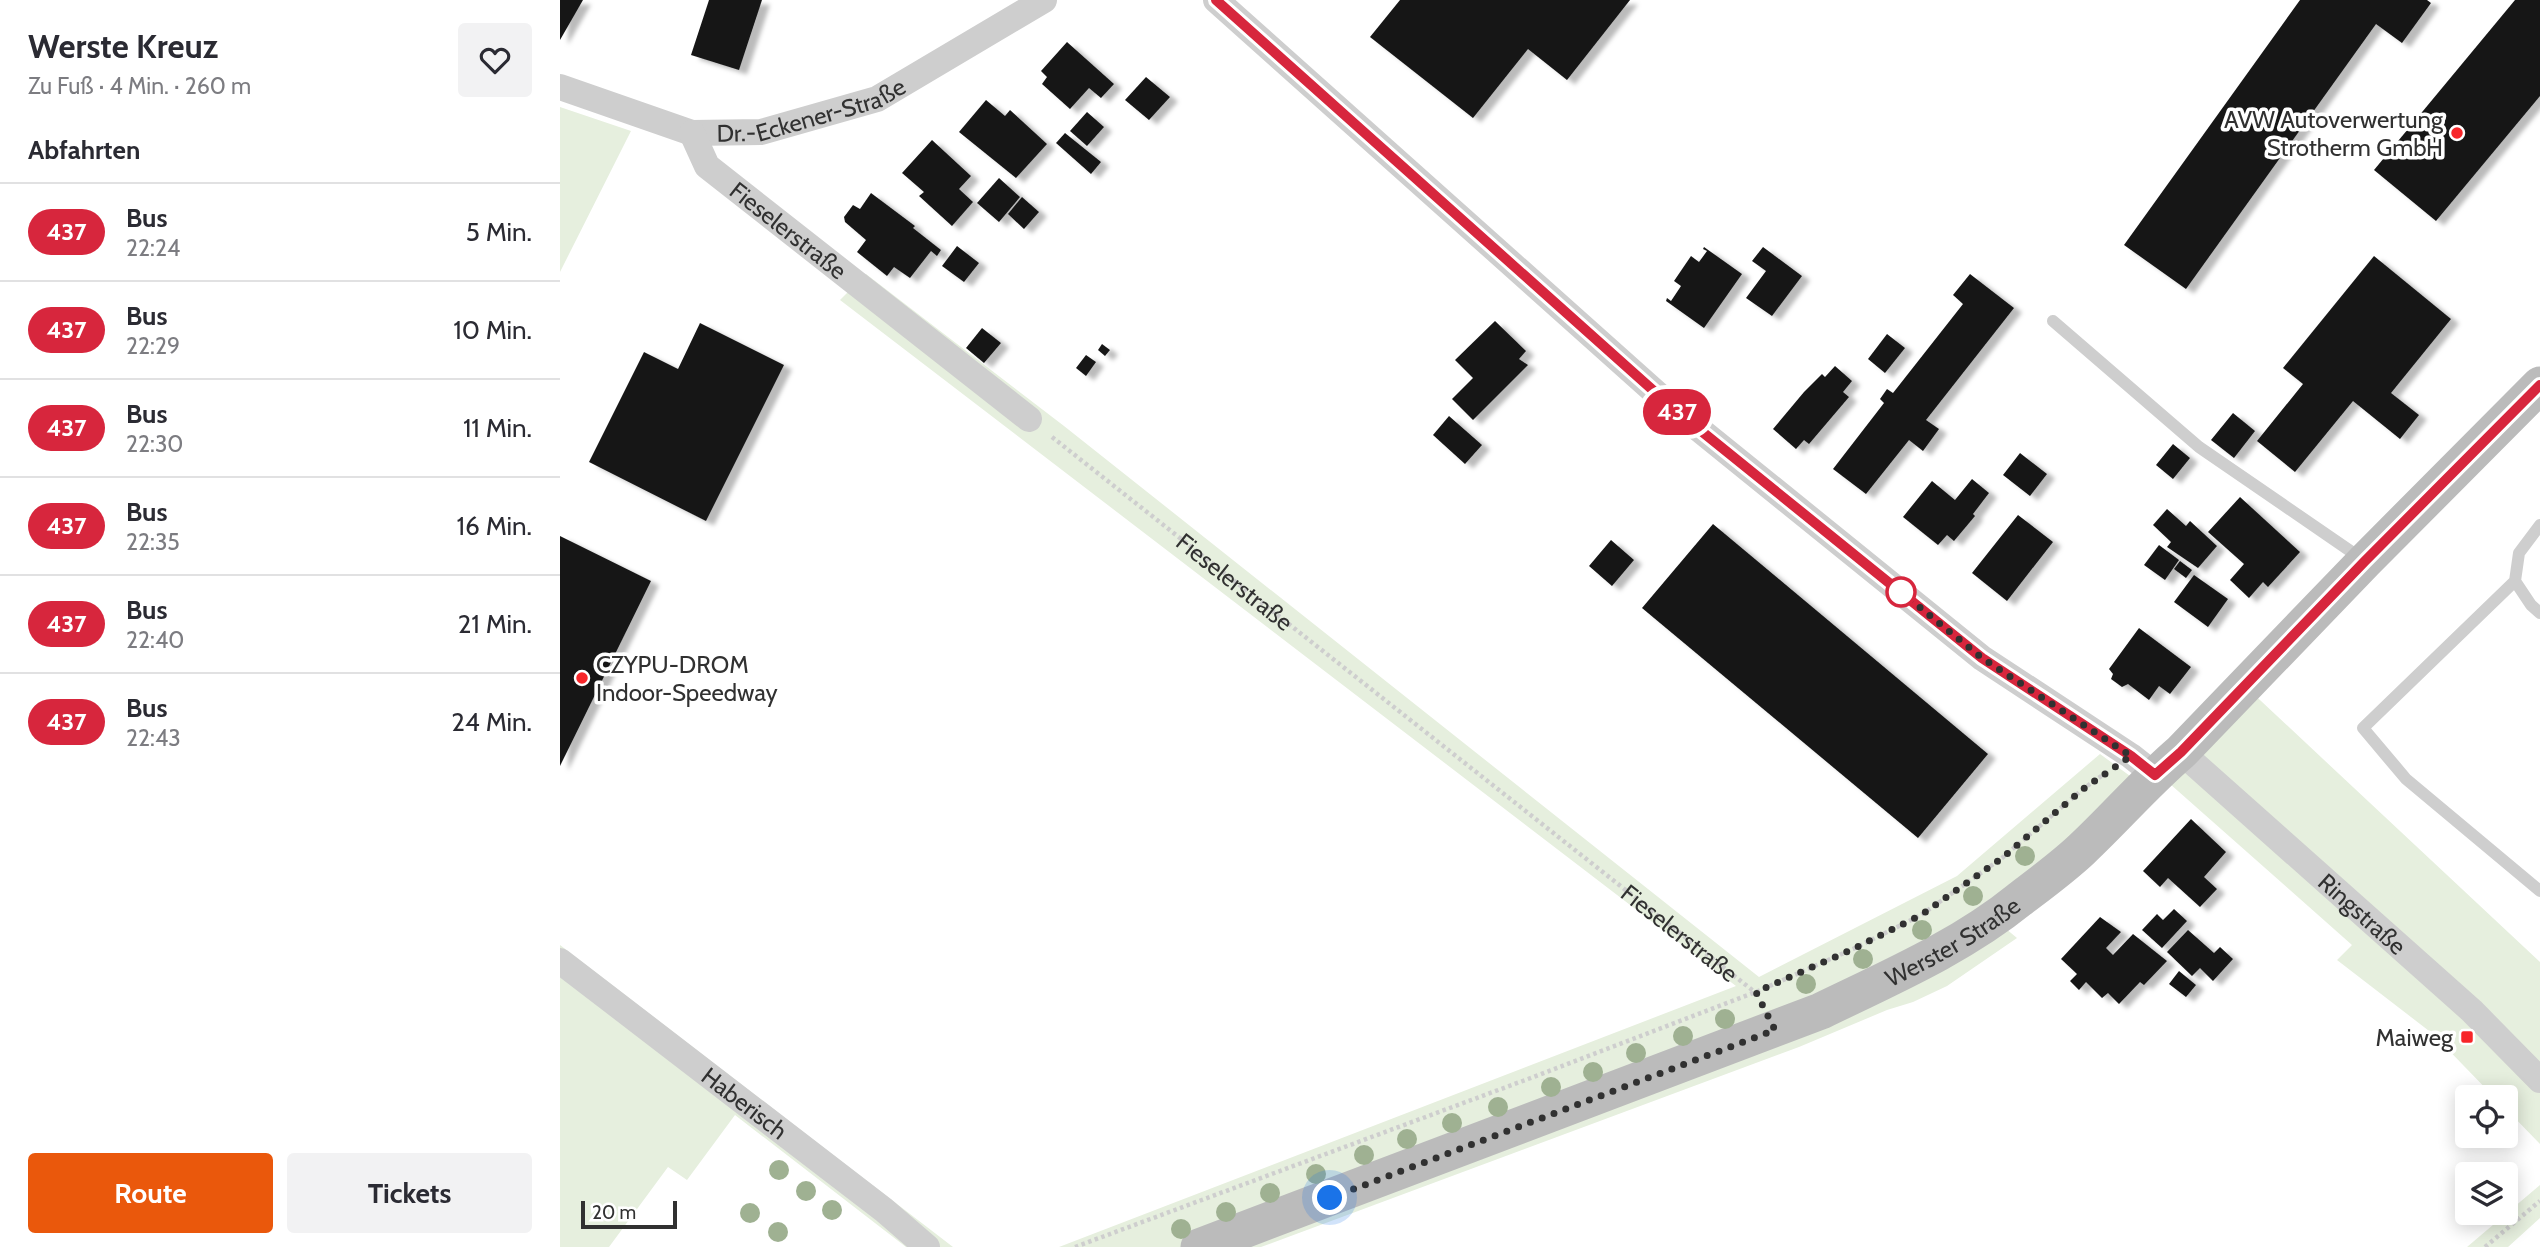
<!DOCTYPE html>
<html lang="de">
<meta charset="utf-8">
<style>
:root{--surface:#fff;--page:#f2f2f3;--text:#2b2b33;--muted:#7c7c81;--line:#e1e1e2;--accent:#ea580c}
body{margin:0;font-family:Cabin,sans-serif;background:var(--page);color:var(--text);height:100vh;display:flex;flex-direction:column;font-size:26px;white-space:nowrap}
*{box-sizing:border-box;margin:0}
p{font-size:23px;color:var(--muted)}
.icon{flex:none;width:38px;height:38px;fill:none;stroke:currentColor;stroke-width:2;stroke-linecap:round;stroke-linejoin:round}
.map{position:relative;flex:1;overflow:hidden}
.drawer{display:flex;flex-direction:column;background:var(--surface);width:560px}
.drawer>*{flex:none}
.badge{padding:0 14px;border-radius:23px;font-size:24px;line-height:46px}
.tools{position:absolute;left:1895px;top:1085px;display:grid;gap:14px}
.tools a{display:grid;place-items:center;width:63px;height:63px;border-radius:7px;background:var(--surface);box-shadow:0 4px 18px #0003;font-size:35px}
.scale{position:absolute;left:21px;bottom:18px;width:96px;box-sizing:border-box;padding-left:7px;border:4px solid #313131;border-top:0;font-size:19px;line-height:24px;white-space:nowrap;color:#313131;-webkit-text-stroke:5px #fff;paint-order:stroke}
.you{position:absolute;width:35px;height:35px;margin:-18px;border:5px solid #fff;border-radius:50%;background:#1a73e8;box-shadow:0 0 0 10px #1a73e833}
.map>.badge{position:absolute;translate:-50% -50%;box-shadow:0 0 0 4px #fff}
h2{padding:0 28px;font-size:26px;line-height:63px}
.round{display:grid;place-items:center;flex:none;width:74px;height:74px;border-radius:7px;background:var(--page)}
.headline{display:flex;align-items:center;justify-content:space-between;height:119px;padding:0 28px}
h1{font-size:33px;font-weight:800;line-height:52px}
.primary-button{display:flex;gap:14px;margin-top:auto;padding:14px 28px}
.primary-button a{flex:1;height:80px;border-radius:7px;background:var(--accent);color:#fff;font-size:28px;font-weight:800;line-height:80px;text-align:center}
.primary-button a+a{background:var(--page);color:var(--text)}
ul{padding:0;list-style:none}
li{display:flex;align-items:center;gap:21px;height:98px;padding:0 28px;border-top:2px solid var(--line)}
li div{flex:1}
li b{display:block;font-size:26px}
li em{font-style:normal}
li .badge{min-width:77px;font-weight:700;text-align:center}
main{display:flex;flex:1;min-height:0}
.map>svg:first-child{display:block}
</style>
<main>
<section class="drawer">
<div class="headline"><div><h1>Werste Kreuz</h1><p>Zu Fuß · 4 Min. · 260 m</p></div><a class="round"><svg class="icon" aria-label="heart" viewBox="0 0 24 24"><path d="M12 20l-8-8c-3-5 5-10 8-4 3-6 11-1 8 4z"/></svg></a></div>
<h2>Abfahrten</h2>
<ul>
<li><span class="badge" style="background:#d7263d;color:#fff">437</span><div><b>Bus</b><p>22:24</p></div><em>5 Min.</em></li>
<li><span class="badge" style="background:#d7263d;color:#fff">437</span><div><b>Bus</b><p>22:29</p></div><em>10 Min.</em></li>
<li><span class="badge" style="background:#d7263d;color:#fff">437</span><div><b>Bus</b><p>22:30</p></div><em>11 Min.</em></li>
<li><span class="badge" style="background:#d7263d;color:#fff">437</span><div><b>Bus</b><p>22:35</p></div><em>16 Min.</em></li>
<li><span class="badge" style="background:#d7263d;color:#fff">437</span><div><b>Bus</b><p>22:40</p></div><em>21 Min.</em></li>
<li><span class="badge" style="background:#d7263d;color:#fff">437</span><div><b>Bus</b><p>22:43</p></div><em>24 Min.</em></li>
</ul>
<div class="primary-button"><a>Route</a><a>Tickets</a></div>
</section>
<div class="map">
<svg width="1980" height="1247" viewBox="0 0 1980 1247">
<defs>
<filter id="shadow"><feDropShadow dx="8" dy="4.5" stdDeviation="2" flood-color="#0004"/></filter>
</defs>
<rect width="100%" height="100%" fill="#fff"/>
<path fill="#e6efde" d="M0,107L71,131L0,272Z
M306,274L504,426L1199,977L1397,876L1540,754L1592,792L1445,928L1457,938L1387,986L1353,1002L1327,1010L1239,1047L701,1247H499L1176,986L280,300Z
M1685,686L1980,962V1144L1946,1109V1097H1934L1873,1034L1777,960L1792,945L1601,776Z
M0,945L393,1247H346L175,1115L127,1180L108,1167L49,1247H0Z
M1980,1185V1218L1948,1247H1907Z"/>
<path fill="#181818" filter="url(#shadow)" d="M0,0H23L0,40Z
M149,0H202L179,70L131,55Z
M840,0H1070L1007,80L968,49L913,118L810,37Z
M1740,0H1867L1871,3L1842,43L1816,24L1626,289L1564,245Z
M1955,0H1980V96L1876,221L1814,170Z
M507,42L554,84L541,98L529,88L510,109L482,84L487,77L481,71Z
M586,77L610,97L589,120L565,100Z
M426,100L445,116L450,110L487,144L456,178L399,132Z
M527,112L544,127L527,146L510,131Z
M505,133L541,162L531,174L496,143Z
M372,140L411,176L399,189L413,202L392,226L359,196L364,192L342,173Z
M439,178L460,197L439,222L417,203Z
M311,193L355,226L353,228L381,250L377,256L371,251L350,278L334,267L327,276L297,252L306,240L285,222L284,217L293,205L300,209Z
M462,197L479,212L464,229L448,214Z
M397,246L419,263L404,282L382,266Z
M1144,247L1182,274L1144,328L1106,301L1107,298L1111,301L1121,286L1114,281L1131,256L1139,262L1147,251L1143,249Z
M1203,247L1242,276L1212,316L1186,298L1206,271L1192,261Z
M1814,256L1891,319L1831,393L1859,415L1840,439L1793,401L1735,472L1697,441L1743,384L1723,368Z
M1410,274L1454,308L1366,420L1379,429L1363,451L1349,440L1306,494L1273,469L1324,403L1320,399L1327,389L1333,393L1403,304L1393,295Z
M935,321L966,351L959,359L968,365L913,420L892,399L913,378L895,360Z
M140,323L224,365L146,521L29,462L84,352L118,369Z
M422,328L441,343L424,363L406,348Z
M1327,334L1345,348L1325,373L1308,359Z
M542,344L550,350L545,356L538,350Z
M526,355L536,362L526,376L516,368Z
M1275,366L1292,381L1283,392L1289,397L1249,444L1244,440L1236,449L1213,429L1244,392L1262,374L1265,377Z
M1673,413L1695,431L1674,458L1651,440Z
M889,416L922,445L905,464L873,435Z
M1613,444L1630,458L1613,479L1596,465Z
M1460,453L1487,474L1470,496L1443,475Z
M1412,479L1429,493L1413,514L1415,516L1394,541L1387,535L1378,545L1343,517L1372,481L1395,500Z
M1680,497L1740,552L1708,587L1703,582L1689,598L1670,580L1684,564L1648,532Z
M1607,509L1626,526L1630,521L1657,546L1638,568L1607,547L1611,542L1593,525Z
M1458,515L1493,542L1447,601L1412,573Z
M1153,524L1428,754L1358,838L1082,608Z
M0,536L91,581L0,766Z
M1051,540L1074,560L1052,586L1029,566Z
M1599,545L1619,560L1605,580L1584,565Z
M1620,561L1632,570L1626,578L1614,569Z
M1634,575L1668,599L1648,627L1614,602Z
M1579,628L1631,667L1610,694L1599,686L1589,700L1568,684L1562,687L1551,679L1553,674L1549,669Z
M1631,819L1666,852L1644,877L1657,889L1640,907L1608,878L1600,887L1583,871Z
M1614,909L1627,921L1602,948L1582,930L1597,914L1603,920Z
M1540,917L1561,932L1546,948L1553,955L1573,934L1607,961L1584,985L1580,982L1559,1004L1548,993L1542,998L1526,982L1519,990L1510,981L1517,974L1501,959Z
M1628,930L1654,953L1660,947L1673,959L1653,981L1640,968L1632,976L1607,952Z
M1619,971L1636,985L1626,997L1609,984Z"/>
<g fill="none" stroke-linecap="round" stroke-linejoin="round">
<g stroke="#cecece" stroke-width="4.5" stroke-dasharray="3.5 3.5" stroke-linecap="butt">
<path id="s1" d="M492,437L1196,993"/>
<path d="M515,1247L968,1079L1196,992L1293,949L1361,915L1442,858L1523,789L1547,772"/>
<path d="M1925,1247L1980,1201"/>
</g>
<path stroke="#cecece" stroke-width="12" d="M1493,321L1639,447L1802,559
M1980,525L1959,553L1955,581L1971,605L1980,613
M1955,581L1803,728L1846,779L1980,891"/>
<g stroke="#cecece" stroke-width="26">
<path d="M656,0L1114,409L1422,658L1571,756L1595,775"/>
<path id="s2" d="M0,87L132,133L201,132L317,99L484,0"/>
<path id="s3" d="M132,133L147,166L469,419"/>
<path id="s4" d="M1621,752L1912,1011L1980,1080"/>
<path id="s5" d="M0,961L324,1210L367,1247"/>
</g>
<path stroke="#bbb" stroke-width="37" id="s6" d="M639,1247L1261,1011C1329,978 1401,947 1460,899C1481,883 1503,867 1522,849C1556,817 1586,782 1621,752L1805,561L1980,385"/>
</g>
<g fill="#9fb192">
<circle cx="1465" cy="856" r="10"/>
<circle cx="1413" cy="896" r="10"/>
<circle cx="1362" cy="930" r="10"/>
<circle cx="1303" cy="959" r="10"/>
<circle cx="1246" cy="984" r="10"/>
<circle cx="1165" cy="1019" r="10"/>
<circle cx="1123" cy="1036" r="10"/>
<circle cx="1076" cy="1053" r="10"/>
<circle cx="1033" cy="1072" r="10"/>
<circle cx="991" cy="1087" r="10"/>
<circle cx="938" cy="1107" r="10"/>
<circle cx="892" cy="1123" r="10"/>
<circle cx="847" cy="1139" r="10"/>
<circle cx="804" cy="1155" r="10"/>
<circle cx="219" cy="1170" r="10"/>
<circle cx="756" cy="1174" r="10"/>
<circle cx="246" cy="1191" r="10"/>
<circle cx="710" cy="1193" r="10"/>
<circle cx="272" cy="1210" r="10"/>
<circle cx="666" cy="1212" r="10"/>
<circle cx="190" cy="1213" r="10"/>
<circle cx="621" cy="1229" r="10"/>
<circle cx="218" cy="1232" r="10"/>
</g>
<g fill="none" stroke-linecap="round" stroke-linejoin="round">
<defs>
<path id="line" d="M656,0L1114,409L1422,658L1571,756L1595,775L1621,752L1805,561L1980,385"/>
</defs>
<use href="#line" stroke="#fff" stroke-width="16"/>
<use href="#line" stroke="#d7263d" stroke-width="10"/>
<path stroke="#313131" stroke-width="7" stroke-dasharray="0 12.6" d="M770,1198L1215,1030L1196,992L1293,949L1361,915L1442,858L1523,789L1571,756L1422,658L1341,592"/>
</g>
<g fill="#f72529" stroke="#fff" stroke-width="2.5">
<circle cx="1897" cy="133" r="7"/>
<circle cx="22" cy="678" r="7"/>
<rect x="1900" y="1030" width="14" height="14" rx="3.5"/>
</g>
<circle fill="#fff" stroke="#d7263d" stroke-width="3.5" cx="1341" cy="592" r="14"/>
<g text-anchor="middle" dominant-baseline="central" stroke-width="7" stroke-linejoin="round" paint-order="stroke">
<g font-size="24" fill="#313131" stroke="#fff">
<text stroke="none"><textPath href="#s2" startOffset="262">Dr.-Eckener-Straße</textPath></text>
<text stroke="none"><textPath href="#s3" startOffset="140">Fieselerstraße</textPath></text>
<text stroke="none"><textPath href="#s1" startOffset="233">Fieselerstraße</textPath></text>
<text stroke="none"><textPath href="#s4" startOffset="243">Ringstraße</textPath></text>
<text stroke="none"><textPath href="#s1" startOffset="800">Fieselerstraße</textPath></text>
<text stroke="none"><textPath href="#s6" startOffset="814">Werster Straße</textPath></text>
<text stroke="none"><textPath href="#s5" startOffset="233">Haberisch</textPath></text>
</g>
<g font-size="24" fill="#313131" stroke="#fff" text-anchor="end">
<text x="1883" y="119">AVW Autoverwertung<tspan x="1883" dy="28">Strotherm GmbH</tspan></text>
<text x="36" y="664" text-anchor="start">CZYPU-DROM<tspan x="36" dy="28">Indoor-Speedway</tspan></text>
<text x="1893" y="1037">Maiweg</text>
</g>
</g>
</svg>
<div class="tools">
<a><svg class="icon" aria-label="locate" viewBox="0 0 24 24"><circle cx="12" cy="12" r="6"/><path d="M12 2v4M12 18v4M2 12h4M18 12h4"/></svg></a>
<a><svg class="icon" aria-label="layers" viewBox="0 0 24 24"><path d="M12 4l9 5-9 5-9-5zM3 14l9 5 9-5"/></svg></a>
</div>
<div class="scale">20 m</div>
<div class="you" style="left:770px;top:1198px"></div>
<b class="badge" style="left:1117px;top:412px;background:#d7263d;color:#fff">437</b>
</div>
</main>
